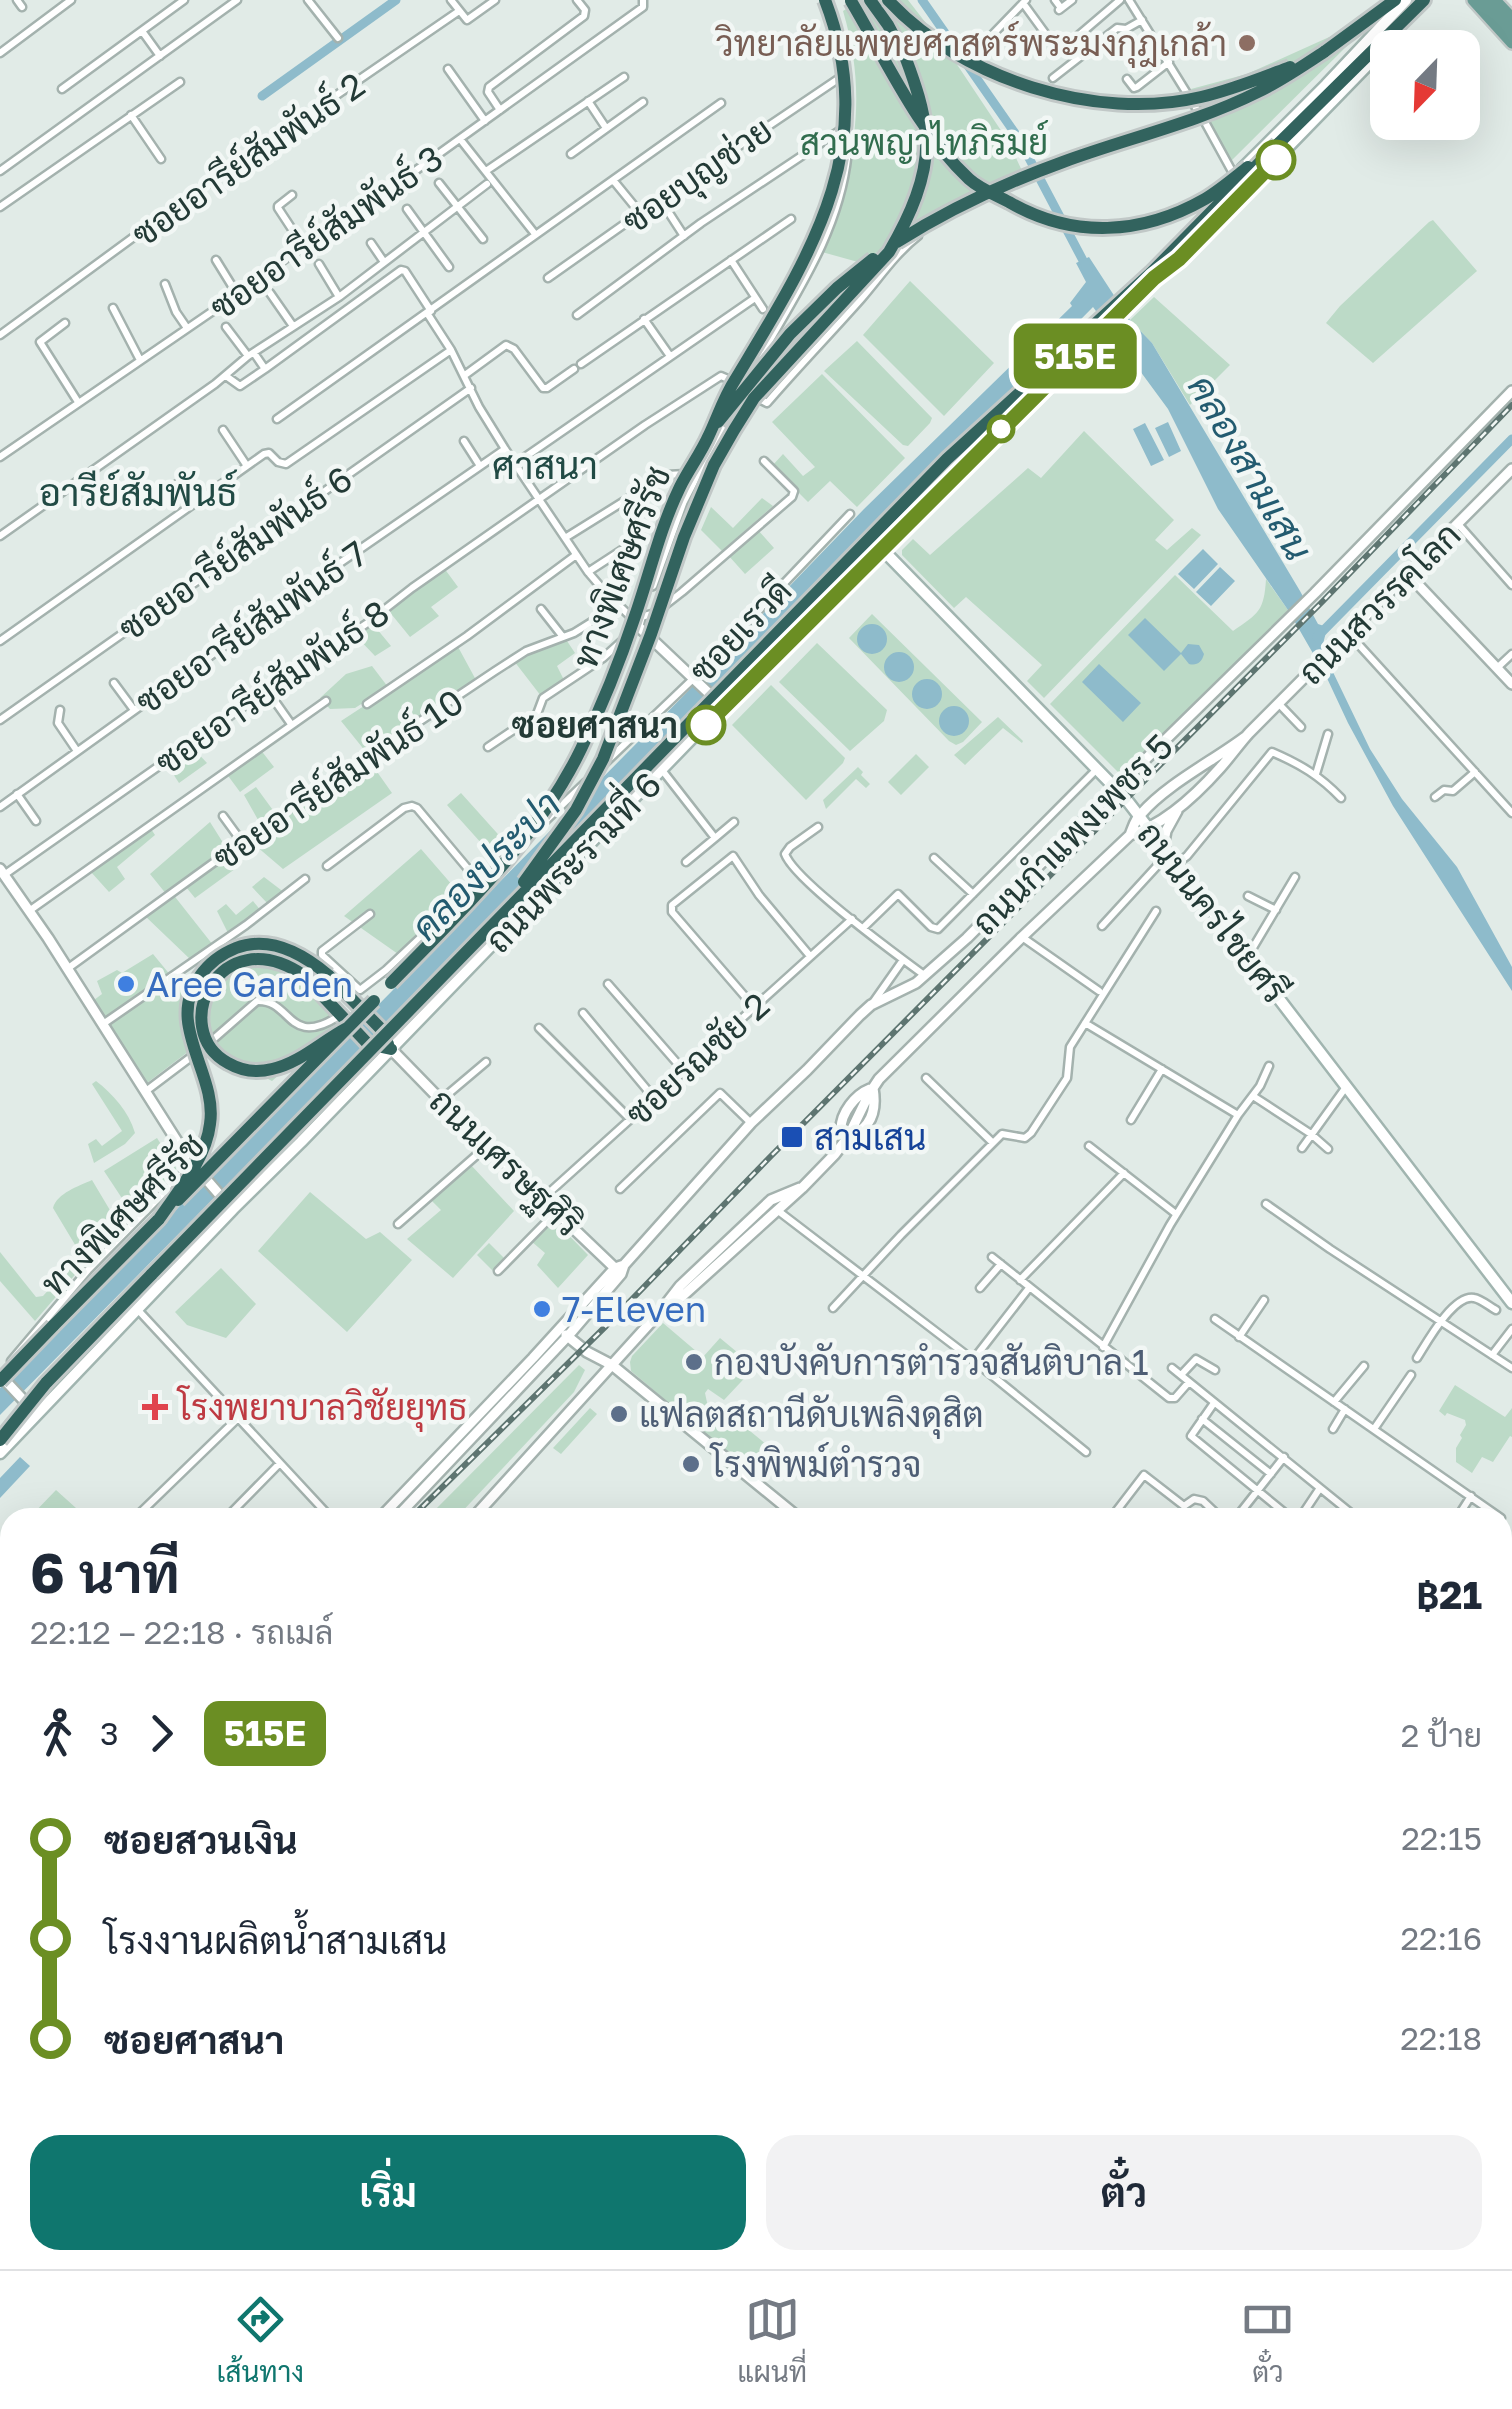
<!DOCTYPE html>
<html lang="th">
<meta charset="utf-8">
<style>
:root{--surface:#fff;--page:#f2f2f3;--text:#1f2937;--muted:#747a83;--line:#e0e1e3;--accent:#0f766e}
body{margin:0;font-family:"Golos Text",Sarabun,sans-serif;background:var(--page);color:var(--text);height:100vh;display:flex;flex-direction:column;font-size:38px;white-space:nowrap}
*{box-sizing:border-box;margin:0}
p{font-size:32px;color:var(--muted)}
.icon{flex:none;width:55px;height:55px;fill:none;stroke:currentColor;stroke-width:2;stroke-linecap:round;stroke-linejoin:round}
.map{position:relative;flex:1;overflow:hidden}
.panel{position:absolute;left:0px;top:1508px;width:1512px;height:762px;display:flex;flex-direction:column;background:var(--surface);border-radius:30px 30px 0 0;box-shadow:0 10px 40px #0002}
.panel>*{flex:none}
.badge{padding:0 20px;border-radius:15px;font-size:35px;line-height:65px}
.needle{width:65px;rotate:203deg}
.buttons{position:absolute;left:1370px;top:30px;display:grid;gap:20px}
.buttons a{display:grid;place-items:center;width:110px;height:110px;border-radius:20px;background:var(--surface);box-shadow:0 10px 40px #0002;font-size:50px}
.map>.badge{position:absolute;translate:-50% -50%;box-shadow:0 0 0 5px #fff}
.legs{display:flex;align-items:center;gap:15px;height:110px;padding:0 30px;font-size:32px}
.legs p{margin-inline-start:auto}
.headline{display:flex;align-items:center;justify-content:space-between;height:170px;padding:0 30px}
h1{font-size:55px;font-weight:700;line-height:75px}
.button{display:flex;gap:20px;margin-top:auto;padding:20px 30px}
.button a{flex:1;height:115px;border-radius:30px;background:var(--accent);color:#fff;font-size:40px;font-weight:700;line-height:115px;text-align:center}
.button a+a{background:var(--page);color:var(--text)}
ul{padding:0 30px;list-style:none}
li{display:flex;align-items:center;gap:35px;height:100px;font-size:38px}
li i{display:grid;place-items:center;width:15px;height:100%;margin:0 12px;background:currentColor}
li i::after{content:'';width:25px;height:25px;margin:-12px;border:8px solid;border-radius:50%;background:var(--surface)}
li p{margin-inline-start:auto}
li:first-child i{background:linear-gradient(#0000 50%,currentColor 0)}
li:last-child i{background:linear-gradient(currentColor 50%,#0000 0)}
.menu{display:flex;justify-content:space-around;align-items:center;height:140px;border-top:2px solid var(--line);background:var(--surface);font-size:28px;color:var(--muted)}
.menu a{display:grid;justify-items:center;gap:5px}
.menu .current{color:var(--accent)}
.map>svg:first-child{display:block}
</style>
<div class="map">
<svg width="1512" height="2269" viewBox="0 0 1512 2269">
<rect width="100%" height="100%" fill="#e1ebe7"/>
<path fill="#bcdac7" d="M860,0H908L950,54L1008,141L1024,175L858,262L822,252C854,169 869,98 843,11Z
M1347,29L1355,38L1230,162L1191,89L1247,74Z
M1433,220L1477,271L1373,363L1326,323L1340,306L1429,222Z
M910,281L994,363L944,416L863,335Z
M1154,297L1230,365L1190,405L1152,343L1130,320Z
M857,341L932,418L930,423L908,446L903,445L824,371Z
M822,374L905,458L857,507L830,481L808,502L772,466L783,454L803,476L815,467L772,422Z
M1084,431L1174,520L1155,540L1167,550L1192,528L1201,535L1044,698L1027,681L1042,665L966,597L954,608L902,555V550L913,539L930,555L1028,468L1041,478Z
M762,498L773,506L722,551L701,530L711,507L733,528Z
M757,529L774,548L745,574L728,555Z
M444,568L458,587L431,607L439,616L410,637L388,610Z
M1175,575L1233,631C1259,613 1264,611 1266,579L1288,610L1123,777L1050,704Z
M872,614L982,722L963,742L956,745L949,741L849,638Z
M372,623L391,646L375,656L355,635Z
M565,638L575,653L557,666L564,680L541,696L514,661L531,651Z
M817,643L887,710L884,721L850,751L779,682Z
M457,645L476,680L366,752L341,721Z
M372,666L388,687L355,708L330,709L320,698L346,674Z
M771,685L845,758L843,763L806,800L732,725Z
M998,717L1023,741L1022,743L1003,728L965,765L954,755Z
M190,745L207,763L179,783L166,763Z
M260,749L274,767L240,792L226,773Z
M916,754L929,767L901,795L888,782Z
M368,759L392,793L283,869L249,840Z
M858,767L863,772L861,775L870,784L866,788L856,779L826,809L823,800Z
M256,787L275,813L261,825L244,795Z
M461,793L505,842L491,854L447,805Z
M210,822L227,849L167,895L150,874Z
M151,829L155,835L117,867L125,879L109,892L91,872Z
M421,849L460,894L398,954L344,916Z
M229,855L239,866L195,898L186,887Z
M264,877L285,893L268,904L252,887Z
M172,893L213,945L191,960L144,915Z
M253,901L262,912L229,935L217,911L226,904L236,915Z
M153,954L185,993L182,1021L189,1051L147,1083L94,1000L102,994L97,981L117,970L122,973Z
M265,963L287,972L339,1022L272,1081L224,1057L215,1047L207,1020V1004L221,979L241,966Z
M96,1081C113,1094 129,1112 135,1133L125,1144L94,1163L88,1144L96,1139L102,1146L122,1131L92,1084Z
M157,1138L176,1168V1172L133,1215L104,1171Z
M470,1164L514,1211L453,1278L407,1239L441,1210L432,1201Z
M92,1180L120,1227L86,1263L53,1208C57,1193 79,1186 92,1180Z
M310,1192L366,1239L380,1232L412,1260L347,1332L258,1251Z
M552,1218L588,1255L558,1288L537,1265L545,1253L531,1241Z
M489,1243L505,1259L493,1271L477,1255Z
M0,1252L36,1297L43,1296L74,1262L80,1269L35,1321L0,1281Z
M221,1268L256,1304L226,1338L187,1325L175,1312Z
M663,1323L703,1357L720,1338L755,1367L724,1400L708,1389L705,1393L708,1407L696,1426L631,1371L630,1362L632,1356Z
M579,1365L585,1370L574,1392L457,1517H428Z
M1455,1385L1505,1417L1512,1408V1437L1510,1436L1493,1462L1482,1457L1472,1473L1456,1462V1448L1462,1438L1460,1435L1466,1425L1465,1420L1447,1413L1445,1416L1439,1411Z
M590,1408L597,1414L561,1454L553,1448Z
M722,1408L767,1445L747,1469L702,1431Z
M56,1490L86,1517H30Z
M5,2206L10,2209V2251L0,2240V2212Z
M21,2260H84L97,2269H31Z
M890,2260H961L970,2269H872Z
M1309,2260H1369L1368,2266L1364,2269H1315Z"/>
<path fill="#8ebbcb" d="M1089,257L1130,320L1152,343L1300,591L1318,624L1324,626L1326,632L1323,644L1331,668L1370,749L1402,799L1457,867L1512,967V991L1393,806L1348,723L1326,676L1288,610L1218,509L1168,409L1093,307L0,1415V1388L704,675L864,509L1072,306L1070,303L1086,282L1076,263Z
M1168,422L1181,451L1169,457L1155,428Z
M1145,423L1164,460L1151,466L1133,429Z
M1203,549L1218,564L1194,589L1178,574Z
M1220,567L1235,581L1211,606L1196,592Z
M1145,618L1181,653L1188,644L1199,645L1204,654C1202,662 1197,666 1189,664L1181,654L1164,671L1128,635Z
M857 639a15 15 0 1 1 30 0a15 15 0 1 1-30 0Z
M884 667a15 15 0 1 1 30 0a15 15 0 1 1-30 0Z
M1099,664L1141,703L1123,722L1082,682Z
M912 694a15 15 0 1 1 30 0a15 15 0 1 1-30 0Z
M939 721a15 15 0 1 1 30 0a15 15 0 1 1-30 0Z
M20,1457L30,1466L0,1498V1478Z"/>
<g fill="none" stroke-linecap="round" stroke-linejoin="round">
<path stroke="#8ebbcb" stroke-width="9" d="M922,0L1019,139L1088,270
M262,96L396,0
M1317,637L1512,439
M1502,2023L1512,2007
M1417,2269L1420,2260"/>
<defs>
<path id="minor" d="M17,0L22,7
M308,0L338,38
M451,0L467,20L495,0
M1055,0L1061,8
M1129,0L1206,124L1234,175
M1023,3L1050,40
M1059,10L1072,0
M142,31L160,56
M993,34L1026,0
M1072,41L1120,0
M0,53L71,0
M448,69L485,121
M1053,78L1117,28L1126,29L1142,20
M1127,79L1134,88L1137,87L1169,62
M62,89L184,0
M588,101L606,128
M500,110L488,92L489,87L584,16L585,10L577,0
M131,115L161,159
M460,139L535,234
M571,154L643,102
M0,171L237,0
M486,171L624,77
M613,180L640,213
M439,183L483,239
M292,195L278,206V208L303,246
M660,199L684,236
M0,207L180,82
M407,209L449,267
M371,243L384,262
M216,260L237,294
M731,260L763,309
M319,264L339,297
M548,278L640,213L841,77
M165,284L176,312L187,328
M270,293L293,326
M113,308L140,360
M427,313L451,350L479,407L505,449L588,572L606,593L632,618
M577,315L701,223L842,129
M644,319L670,356
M65,323L40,342L78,402
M226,327L248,356
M0,335L191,195L459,11
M254,353L265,369L401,270L405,271L431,311
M581,364L791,219
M465,375L506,345L514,349L543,388H547L574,369
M226,376L240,386L265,369
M757,398L767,403C798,367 830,334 861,299C880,277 895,254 918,236
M277,419L721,103
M223,430L247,466
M464,441L480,466
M0,457L226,302L303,246L369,204L643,7V0
M515,464L755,298
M177,484L192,504
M1458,524L1512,585
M0,536L215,384L248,356L339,297L487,184
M565,538L666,475L686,474
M588,572L634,542
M541,609L563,637
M641,617L655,613L682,592L792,497L794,491L764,461
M1350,635L1512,813
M0,641L264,454L269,453L278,462L286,464L451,350
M1497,668L1512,654
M114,683L134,710
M267,690L291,724
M367,704L467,636L576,555
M1279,704L1301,727
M60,710L58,723L77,751
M0,720L471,388
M488,747L537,714L543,698L603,658L622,641
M605,763L693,679L850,514
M662,770L715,838L734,822
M1316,774L1328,734
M17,794L36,821
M1435,797L1444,790L1453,791L1475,772
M0,807L337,565L505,449
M223,816L242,842
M541,825L586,782
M818,827L790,847L785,854C794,880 897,955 924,975
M934,858L973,894
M686,862L715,838
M1176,864L1187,856L1272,752C1300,764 1320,776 1341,798
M327,866L404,808L412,806L417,808L479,882
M4,875L267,690L366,624L412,588L645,425L721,376L735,382
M1248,896L1276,910
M29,911L326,701
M370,914L322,951V955L360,990L386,970L484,878
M1102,926L1168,854
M863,928L898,894L931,927L938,929L1097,769
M1022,937L1099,991
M1248,956L1295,877
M67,969L271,821L495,671L526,651L574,633L619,605
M608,984L684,1071
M872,1004L903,960
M754,1007L672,912V905L733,856L759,895L810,956
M583,1013L654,1098
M1085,1023L1238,1115
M103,1024L246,925L305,879
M539,1028L630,1119
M209,1043L257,1001C292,999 287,1049 339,1016
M926,1078L993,1143
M146,1091L195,1054
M1253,1096L1311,1134L1328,1149
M441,1100L486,1062
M1131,1120L1162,1069
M1089,1146L1176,1214
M1302,1148L1346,1087
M620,1189L720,1093L751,1123
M542,1199L852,919
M1266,1204L1330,1249L1512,1368
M777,1210L973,1360L1086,1452
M398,1224L487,1146
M992,1257L1169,1398H1175L1189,1382
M498,1271L556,1212
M1020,1280L1124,1173
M980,1288L1001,1264
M833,1308L901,1235L1002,1134L1025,1138L1031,1133L1067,1078L1070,1047L1156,911
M138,1310L331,1518
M1215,1319L1501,1518
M1239,1337L1264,1300
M1103,1347L1170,1225L1238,1115L1260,1086L1269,1066
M1492,1355L1512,1329
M1417,1358C1426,1344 1453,1294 1474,1298C1481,1299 1490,1307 1496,1310
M973,1360L1029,1288
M11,1361L88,1270L188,1168
M1172,1368L1357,1518
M1181,1375L1196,1359L1215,1370
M1334,1402L1364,1366
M1214,1403L1191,1436L1291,1518
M1202,1419L1271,1474
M1333,1429L1345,1409
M1374,1429L1411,1375
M137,1516L238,1418
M226,1518L280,1463
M1082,1518H1086
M1111,1518L1144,1475L1184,1506L1194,1499L1203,1501L1221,1518
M1236,1518L1284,1457
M1300,1518L1320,1488
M1457,1518L1471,1496
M1502,1567L1512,1573
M0,1575L10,1584
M1502,1592L1512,1600
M1502,1650L1512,1658
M0,1662L10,1650
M1502,1685L1512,1695
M0,1705L10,1715
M1502,1839L1512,1846
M0,1864L10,1874
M1502,1937L1512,1945
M1502,2094L1512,2105
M1502,2127L1512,2138
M1502,2163L1512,2173
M1502,2188L1512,2176
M390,2260L399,2269
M500,2260L508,2269
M670,2260L679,2269
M621,2269L631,2260"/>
<path id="tertiary" d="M743,385C782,310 837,241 846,155
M1408,574L1512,684
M652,585L682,502L724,421
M640,618L638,626L715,699
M1130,835C1164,825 1196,795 1220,768C1230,757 1239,744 1249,733C1337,645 1425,557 1512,469
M1163,847L1166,831L1177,811
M0,869L48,938L187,1157L225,1201
M391,1049L463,1123L619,1272
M848,1137L841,1129C841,1113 855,1095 870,1089
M848,1137C871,1129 877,1111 873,1088
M659,1313L677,1301L802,1188L835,1154L848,1137L869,1094L879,1079L1022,937L1130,835C1133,828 1135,819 1141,814C1167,784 1213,761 1245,737
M566,1335L587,1352L612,1365L799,1518
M2,1377L29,1406
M380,1518L533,1358L615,1268L624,1265
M396,1518L568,1336L621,1274L624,1265L751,1123L807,1070L860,1015L871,1005L916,983L967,938L1105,799L1315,593L1512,391
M473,1518L659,1313L680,1286L771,1200L800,1188
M0,1902L10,1892
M0,1995L10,1984
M1502,2253L1512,2267"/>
<path id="secondary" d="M1242,169L1326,85L1406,0
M882,549L1126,799L1512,1303
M0,1453L233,1209L301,1142L723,706L1153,278L1179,259L1389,43
M1502,1670L1512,1662
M763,2269L774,2260"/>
<path id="primary" d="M1473,0L1512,43
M1484,0L1512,31
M1495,0L1512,18"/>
<path id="motorway" d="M870,0L888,25L906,59
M1324,52L1395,0
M1278,144L1424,0
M303,975L368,1044L391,1049
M328,975L382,1030L388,1044
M53,1326L159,1219
M46,1383L152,1274"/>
</defs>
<use href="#minor" stroke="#a4b2ae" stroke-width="11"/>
<use href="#tertiary" stroke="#a4b2ae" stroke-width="14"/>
<use href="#secondary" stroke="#a1b5b0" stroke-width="15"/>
<use href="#primary" stroke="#c1c8c7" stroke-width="16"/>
<use href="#motorway" stroke="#c1c8c7" stroke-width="18"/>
<use href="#minor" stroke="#fff" stroke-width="6"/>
<use href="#tertiary" stroke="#fff" stroke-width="9"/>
<use href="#secondary" stroke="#fff" stroke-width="10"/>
<use href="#primary" stroke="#6a9c95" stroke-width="11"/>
<use href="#motorway" stroke="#32635e" stroke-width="12"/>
<defs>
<path id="rail" d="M411,1518L606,1326L771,1156L1323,601L1512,405
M0,1934L10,1924"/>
</defs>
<use href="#rail" stroke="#5e7571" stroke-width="6"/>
<use href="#rail" stroke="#f2f7f5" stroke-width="2.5" stroke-dasharray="8" stroke-linecap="butt"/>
<defs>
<path id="motorway-bridge" d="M888,0C961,79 1096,122 1201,97C1232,90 1261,78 1290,67
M851,1C886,60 919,133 969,179C980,189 996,195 1009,202C1073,239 1142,235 1205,199C1220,190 1234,178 1248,167
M897,242C949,209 1005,183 1063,162C1128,138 1196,123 1258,92C1281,81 1303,66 1324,52
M718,422L790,334L837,288L873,259
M524,882L576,810L603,759L651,634L684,537L714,465L734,430L754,398L889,252C909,218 929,176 926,135C924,109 915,83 906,59
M303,975C219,918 167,1030 228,1063C242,1071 257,1073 272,1069C300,1063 322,1041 347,1028
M391,983C461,911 537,840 581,749C602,706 620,661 635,616C650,573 660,528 680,487C689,469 701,453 709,435C718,416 724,397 735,380C809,257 882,148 825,0
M178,1200L374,1001
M159,1219C178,1191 206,1159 210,1124C218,1074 164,1024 200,976C209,963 221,954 236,948C270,935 302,953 328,975
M152,1274L947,459L1151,273L1278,144
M0,1381L53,1326
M0,1440L46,1383"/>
</defs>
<use href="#motorway-bridge" stroke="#c1c8c7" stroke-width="18" stroke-linecap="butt"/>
<use href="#motorway-bridge" stroke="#32635e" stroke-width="12"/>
</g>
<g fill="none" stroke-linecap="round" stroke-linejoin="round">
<defs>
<path id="line-1" d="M706,725L1154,278L1179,259L1276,160"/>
</defs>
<use href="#line-1" stroke="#fff" stroke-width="22"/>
<use href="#line-1" stroke="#6b8e23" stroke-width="15"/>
</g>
<circle fill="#8d6e63" stroke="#f2f7f5" stroke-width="4" cx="1247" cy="43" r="10"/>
<g fill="#fff" stroke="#6b8e23" stroke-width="5">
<circle cx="1276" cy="160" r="18"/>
<circle cx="1001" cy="429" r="12"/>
<circle cx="706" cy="725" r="18"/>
</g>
<g fill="#3f7fe0" stroke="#f2f7f5" stroke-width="4">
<circle cx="126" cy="984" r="10"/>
<circle cx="542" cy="1309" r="10"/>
</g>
<rect fill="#1a4fb4" stroke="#f2f7f5" stroke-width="4" x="780" y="1125" width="24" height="24" rx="5"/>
<g fill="#5c6f8a" stroke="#f2f7f5" stroke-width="4">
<circle cx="694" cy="1362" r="10"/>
<circle cx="619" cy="1414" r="10"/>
<circle cx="691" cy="1464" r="10"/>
</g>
<path fill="#e0444e" stroke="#f2f7f5" stroke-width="4" d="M150 1392h10v10h10v10h-10v10h-10v-10h-10v-10h10z"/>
<g text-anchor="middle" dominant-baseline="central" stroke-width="9" stroke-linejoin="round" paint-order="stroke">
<g font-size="35" fill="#785e54" stroke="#f2f7f5" text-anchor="end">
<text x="1227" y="43">วิทยาลัยแพทยศาสตร์พระมงกุฎเกล้า</text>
</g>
<g font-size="35" fill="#316d4e" stroke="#f2f7f5">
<text x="924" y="142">สวนพญาไทภิรมย์</text>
</g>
<g font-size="35" fill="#233a36" stroke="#f2f7f5">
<text transform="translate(248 159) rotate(-35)">ซอยอารีย์สัมพันธ์ 2</text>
<text transform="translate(697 175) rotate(-35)">ซอยบุญช่วย</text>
<text transform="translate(326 232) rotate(-35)">ซอยอารีย์สัมพันธ์ 3</text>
<text transform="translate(235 553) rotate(-35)">ซอยอารีย์สัมพันธ์ 6</text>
<text transform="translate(621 567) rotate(-69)">ทางพิเศษศรีรัช</text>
<text transform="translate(1379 603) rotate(-45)">ถนนสวรรคโลก</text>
<text transform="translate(251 627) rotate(-35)">ซอยอารีย์สัมพันธ์ 7</text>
<text transform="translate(740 630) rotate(-46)">ซอยเรวดี</text>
<text transform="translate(272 687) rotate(-35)">ซอยอารีย์สัมพันธ์ 8</text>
<text transform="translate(338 779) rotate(-34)">ซอยอารีย์สัมพันธ์ 10</text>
<text transform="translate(1072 834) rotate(-45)">ถนนกำแพงเพชร 5</text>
<text transform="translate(573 862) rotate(-46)">ถนนพระรามที่ 6</text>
<text transform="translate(1213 912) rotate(52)">ถนนนครไชยศรี</text>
<text transform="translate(697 1059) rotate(-42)">ซอยรณชัย 2</text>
<text transform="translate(506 1162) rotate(44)">ถนนเศรษฐศิริ</text>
<text transform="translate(122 1214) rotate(-45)">ทางพิเศษศรีรัช</text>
</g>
<g font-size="35" font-weight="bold" fill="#233a36" stroke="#f2f7f5" text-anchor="end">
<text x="678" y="725">ซอยศาสนา</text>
</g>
<g font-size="35" fill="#366cbe" stroke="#f2f7f5" text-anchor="start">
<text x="146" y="984">Aree Garden</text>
<text x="562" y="1309">7-Eleven</text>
</g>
<g font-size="35" fill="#164399" stroke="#f2f7f5" text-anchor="start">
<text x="814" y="1137">สามเสน</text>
</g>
<g font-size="35" fill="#4e5e75" stroke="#f2f7f5" text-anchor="start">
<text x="714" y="1362">กองบังคับการตำรวจสันติบาล 1</text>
<text x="639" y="1414">แฟลตสถานีดับเพลิงดุสิต</text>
<text x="711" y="1464">โรงพิพม์ตำรวจ</text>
</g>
<g font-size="35" fill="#be3a42" stroke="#f2f7f5" text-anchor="start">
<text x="178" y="1407">โรงพยาบาลวิชัยยุทธ</text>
</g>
<g font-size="38" fill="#214a44" stroke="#f2f7f5">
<text x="545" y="464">ศาสนา</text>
<text x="138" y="491">อารีย์สัมพันธ์</text>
</g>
<g font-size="38" font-style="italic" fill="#235b70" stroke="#f2f7f5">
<text transform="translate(1251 467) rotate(60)">คลองสามเสน</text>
<text transform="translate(485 865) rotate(-45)">คลองประปา</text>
</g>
</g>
</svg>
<div class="buttons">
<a><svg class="needle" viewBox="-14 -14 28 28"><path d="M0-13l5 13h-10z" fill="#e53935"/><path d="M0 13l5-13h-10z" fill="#747a83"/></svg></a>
</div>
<b class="badge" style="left:1075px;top:356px;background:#6b8e23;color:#fff">515E</b>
<section class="panel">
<div class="headline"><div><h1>6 นาที</h1><p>22:12 – 22:18 · รถเมล์</p></div><b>฿21</b></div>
<div class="legs"><svg class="icon" aria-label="walk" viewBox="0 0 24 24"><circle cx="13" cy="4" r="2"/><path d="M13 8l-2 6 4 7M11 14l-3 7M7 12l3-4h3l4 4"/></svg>3<svg class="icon" aria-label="forward" viewBox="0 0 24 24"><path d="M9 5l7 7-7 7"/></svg><b class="badge" style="background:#6b8e23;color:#fff">515E</b><p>2 ป้าย</p></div>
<ul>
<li><i style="color:#6b8e23"></i><b>ซอยสวนเงิน</b><p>22:15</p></li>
<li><i style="color:#6b8e23"></i><span>โรงงานผลิตน้ำสามเสน</span><p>22:16</p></li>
<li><i style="color:#6b8e23"></i><b>ซอยศาสนา</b><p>22:18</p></li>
</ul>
<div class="button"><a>เริ่ม</a><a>ตั๋ว</a></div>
</section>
</div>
<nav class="menu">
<a class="current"><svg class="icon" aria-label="directions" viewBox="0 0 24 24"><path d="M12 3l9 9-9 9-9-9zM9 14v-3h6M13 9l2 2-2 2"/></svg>เส้นทาง</a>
<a><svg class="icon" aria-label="map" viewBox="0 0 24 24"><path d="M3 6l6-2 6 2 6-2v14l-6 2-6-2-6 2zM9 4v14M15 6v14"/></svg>แผนที่</a>
<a><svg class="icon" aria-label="tickets" viewBox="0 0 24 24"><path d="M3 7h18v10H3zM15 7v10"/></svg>ตั๋ว</a>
</nav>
